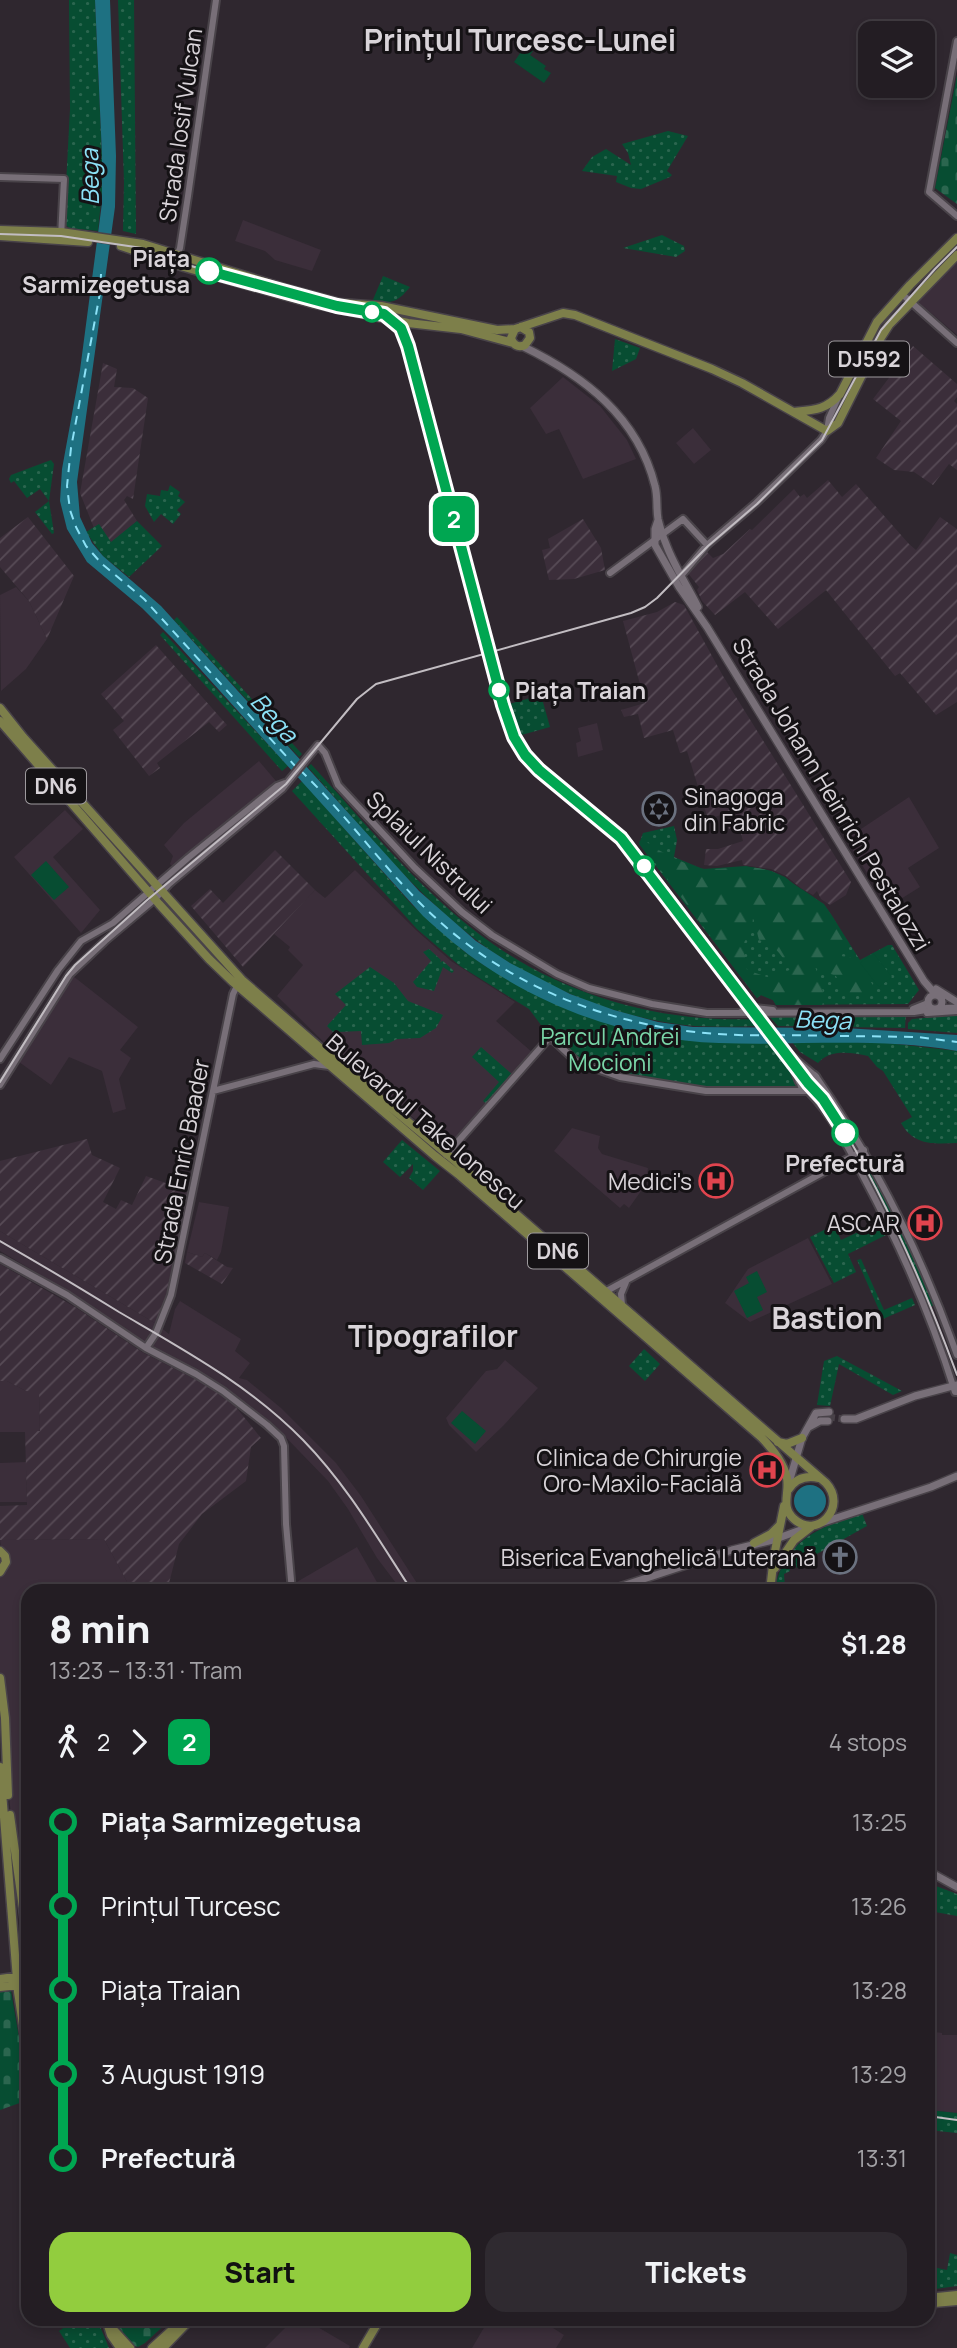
<!DOCTYPE html>
<meta charset="utf-8">
<style>
:root{--surface:#231d23;--page:#2f2a30;--text:#f1f3f6;--muted:#a3a2a6;--line:#403b41;--accent:#92cd3e}
body{margin:0;font-family:Manrope,sans-serif;background:var(--page);color:var(--text);height:100vh;display:flex;flex-direction:column;font-size:26px;white-space:nowrap}
*{box-sizing:border-box;margin:0}
p{font-size:23px;color:var(--muted)}
.icon{flex:none;width:38px;height:38px;fill:none;stroke:currentColor;stroke-width:2;stroke-linecap:round;stroke-linejoin:round}
.map{position:relative;flex:1;overflow:hidden}
.side{position:absolute;left:21px;top:1584px;width:914px;height:742px;display:flex;flex-direction:column;background:var(--surface);border-radius:21px;box-shadow:0 4px 10px #0003,0 0 0 2px var(--line)}
.side>*{flex:none}
.badge{padding:0 14px;border-radius:10px;font-size:24px;line-height:46px}
.buttons{position:absolute;left:858px;top:21px;display:grid;gap:14px}
.buttons a{display:grid;place-items:center;width:77px;height:77px;border-radius:14px;background:var(--surface);box-shadow:0 4px 10px #0003,0 0 0 2px var(--line);font-size:35px}
.map>.badge{position:absolute;translate:-50% -50%;box-shadow:0 0 0 4px #fff}
.legs{display:flex;align-items:center;gap:10px;height:77px;padding:0 28px;font-size:23px}
.legs p{margin-inline-start:auto}
.head{display:flex;align-items:center;justify-content:space-between;height:119px;padding:0 28px}
h1{font-size:38px;font-weight:800;line-height:52px}
.action{display:flex;gap:14px;margin-top:auto;padding:14px 28px}
.action a{flex:1;height:80px;border-radius:21px;background:var(--accent);color:#111;font-size:28px;font-weight:800;line-height:80px;text-align:center}
.action a+a{background:var(--page);color:var(--text)}
ul{padding:0 28px;list-style:none}
li{display:flex;align-items:center;gap:24px;height:84px;font-size:26px}
li i{display:grid;place-items:center;width:10px;height:100%;margin:0 9px;background:currentColor}
li i::after{content:'';width:18px;height:18px;margin:-9px;border:5px solid;border-radius:50%;background:var(--surface)}
li p{margin-inline-start:auto}
li:first-child i{background:linear-gradient(#0000 50%,currentColor 0)}
li:last-child i{background:linear-gradient(currentColor 50%,#0000 0)}
.map>svg:first-child{display:block}
</style>
<div class="map">
<svg width="957" height="2348" viewBox="0 0 957 2348">
<defs>
<pattern id="industrial-furrows" width="10" height="10" patternUnits="userSpaceOnUse" patternTransform="scale(1.75)"><rect width="10" height="10" fill="#3b2e3a"/><path d="M-1 1l2-2M0 10L10 0M9 11l2-2" fill="none" stroke="#574b56"/></pattern>
<pattern id="grass-dots" width="8" height="8" patternUnits="userSpaceOnUse" patternTransform="scale(1.75)"><rect width="8" height="8" fill="#074d32"/><path d="M2 2h.1M6 6h.1" fill="none" stroke="#2b664f" stroke-width="1.8" stroke-linecap="round"/></pattern>
<pattern id="forest-firs" width="22" height="20" patternUnits="userSpaceOnUse" patternTransform="scale(1.75)"><rect width="22" height="20" fill="#074d32"/><path d="M5 1l3.5 6h-7zM16 11l3.5 6h-7z" fill="#2b664f"/></pattern>
<pattern id="cemetery-stones" width="16" height="16" patternUnits="userSpaceOnUse" patternTransform="scale(1.75)"><rect width="16" height="16" fill="#074d32"/><path d="M2 7V4a2 2 0 0 1 4 0v3zM10 15v-3a2 2 0 0 1 4 0v3z" fill="#2b664f"/></pattern>
</defs>
<rect width="100%" height="100%" fill="#2f272f"/>
<path fill="#3b2e3a" d="M243,220L321,250L312,271L275,260L265,251L235,241Z
M957,263V335L918,302Z
M563,377L600,406L627,440L636,459L583,479L559,429L546,434L530,408Z
M693,428L711,450L694,464L676,443Z
M16,587L29,601L47,639L26,669L1,691L0,595Z
M597,723L603,750L578,757L576,743L581,741L578,728Z
M259,761L276,781L174,868L170,864L173,856L164,845L184,823Z
M909,797L939,848L908,868L920,887L888,907L846,839Z
M65,810L83,829L53,857L100,910L81,933L14,857Z
M355,870L416,930L451,961L515,1002L496,1021L532,1052L451,1146L359,1077L277,996L303,965L288,950L290,947L274,934L315,890L325,898Z
M73,976L138,1027L120,1050L131,1058L119,1079L126,1109L113,1113L102,1071L69,1057L51,1085L19,1062Z
M572,1128L600,1136L598,1148L602,1154L648,1168L646,1184L629,1208L624,1204L620,1208L554,1151Z
M199,1202L229,1207L221,1252L217,1260L205,1253L202,1257L187,1252Z
M0,1231L155,1323L169,1334L175,1309L180,1301L241,1339L235,1351L250,1363L239,1378L247,1380L281,1408L336,1463L361,1496L422,1591H402L377,1558L348,1509L328,1481L271,1422L214,1380L157,1352L39,1274L0,1251Z
M808,1238L832,1284L750,1322L725,1303L748,1269Z
M505,1360L538,1388L503,1426L476,1452L449,1425L446,1418L486,1371L497,1369Z
M0,1381H7L26,1391H39L40,1432H0Z
M26,1462L27,1502H0V1463Z
M104,1539L132,1591H28V1879L19,1881L7,1781L0,1678V1571L4,1568L0,1540Z
M357,1547L382,1591H297L295,1583Z
M928,2031L942,2033V2035H957V2113L928,2110Z
M294,2319H308L316,2326L350,2346L349,2348H265Z
M489,2319H539L564,2335L556,2348H472Z"/>
<path fill="url(#industrial-furrows)" d="M913,346L957,384V397L954,401L957,404V470L949,464L933,485L914,472L894,470L876,458L901,421L873,399Z
M103,363L117,369L114,387L133,388L148,398L133,499L127,496L124,500L137,521L111,543L99,525L94,528L80,493Z
M828,480L842,497L856,484L909,544L916,550L940,517L957,529V702L936,715L900,673L895,676L826,590L778,629L745,592L715,615L702,601L697,590L699,587L687,572L707,552L713,558L723,554L750,529L752,530L794,489L800,497L804,494L807,498Z
M28,517L74,576L47,639L29,601L0,567V538Z
M583,519L601,548L605,570L574,579L549,580L542,550L550,548L548,539Z
M675,602L684,605L723,676L851,882L846,895L830,905L821,899L817,891L813,895L802,889L786,876L771,869L743,865L742,860L717,866L704,865L706,849H718L743,841L739,826L729,829L724,814L708,819L687,751L680,753L673,730L644,738L638,714L624,717L621,710L645,703L623,621L657,612Z
M156,645L227,725L219,732L209,722L157,763L160,768L149,776L113,730L124,721L101,694Z
M275,850L315,890L243,967L191,906L210,889L223,903Z
M87,1139L92,1155L120,1168L103,1202L116,1209L121,1200L132,1205L146,1176L188,1191L166,1296L155,1323L0,1231V1161Z
M187,1252L202,1257L205,1253L227,1267L233,1268L222,1284L185,1263Z
M0,1264L75,1307L142,1352L226,1395L261,1438L251,1447L246,1481L202,1514L179,1544L167,1591H132L104,1539L0,1540V1506L27,1505L25,1431H40L39,1392L26,1391L7,1381H0Z"/>
<path fill="url(#grass-dots)" d="M69,0H95L103,181L98,231L69,228L64,223L70,109Z
M118,0H134L136,234L123,231L124,182Z
M668,131L688,136L667,171L672,175L670,177L641,189L631,188L616,182L617,176L582,171L592,157L606,149L631,165L628,153L622,144Z
M662,235L684,246L685,251L676,257L623,248Z
M383,276L410,287C396,304 393,302 372,302Z
M615,339L640,348L636,359L612,371Z
M51,460L54,464L49,501L54,533L52,534L35,512L49,501L40,489L27,498L14,481L11,483L9,479L11,475Z
M170,485L180,492L178,496L185,502L177,510L181,514L173,524L161,514L154,522L145,506L147,494L160,496L161,490L168,491Z
M137,521L162,546L129,577L103,556L86,532L99,524L111,542Z
M177,617L302,754L299,757L174,620Z
M163,632L288,766L282,771L160,635Z
M541,695L550,727L518,736L509,704Z
M311,764C364,822 416,886 479,934C558,994 656,1023 754,1019L759,1026C738,1027 716,1027 695,1026C622,1020 542,988 483,945C416,896 363,828 308,767Z
M302,781L412,905L465,952L485,966L607,1023C662,1040 716,1043 773,1043L792,1067L800,1085L798,1089L720,1092L661,1085L583,1065L550,1037L529,1009L460,966L417,929L292,791Z
M674,826L677,840L674,857L703,869L746,866L771,871L785,877L801,890L824,904L860,960L888,945H892L919,990L908,1004L776,1005L773,1000L761,995L757,998L639,844L643,833Z
M429,949L441,960L440,962L443,961L454,971L452,973L443,967L434,991L417,987L413,982L431,961L423,952Z
M370,967L394,983L408,1001L443,1015L436,1028L420,1038L397,1039L389,1043L362,1045L361,1031L337,1032V1036L327,1026L346,1005L335,994Z
M906,1013L905,1028L778,1026L768,1015Z
M957,1015V1033L908,1029V1023L912,1019Z
M817,1041L887,1043L957,1051V1143C934,1144 914,1146 901,1123L912,1117L883,1071L877,1067L868,1056C851,1052 829,1049 818,1063L800,1052L792,1042Z
M481,1047L513,1075L488,1105L483,1101L499,1082L472,1057Z
M402,1140L440,1171L423,1190L409,1178L413,1171V1164L400,1177L383,1162Z
M864,1152L882,1185L937,1305L926,1307L854,1157Z
M880,1222L886,1235L848,1254L856,1272L834,1283L810,1237L834,1225L841,1240Z
M861,1259L884,1310L912,1298L915,1305L883,1319L857,1260Z
M644,1349L660,1364L645,1381L629,1366Z
M837,1356L902,1391L893,1395L839,1364L830,1406L817,1405L824,1361Z
M862,1513L867,1526L815,1555L807,1564L797,1568L795,1564L789,1566L790,1571L784,1574L785,1588L783,1591H775C782,1541 820,1527 862,1513Z
M928,1883L957,1894V1916L935,1912L928,1932Z
M928,2110L957,2113V2133L928,2130Z
M950,2253L957,2255V2286L928,2290V2266L947,2270Z
M76,2319H97L109,2348H70L59,2331Z"/>
<path fill="url(#forest-firs)" fill-rule="evenodd" d="M639,841L647,842C657,851 692,868 706,869C728,870 749,864 771,871C778,873 821,901 825,906C834,917 841,931 849,943L843,948L839,956L850,957L866,974L874,987L869,994L851,996L842,988L836,976L823,971L825,966L814,963L825,998L822,1005H776L773,1000L761,995L757,998ZM753,917L759,940C778,945 780,957 793,969L767,977L747,970L743,944L752,930Z"/>
<path fill="url(#cemetery-stones)" d="M957,75V204L935,188Z
M11,1991L28,2089V2100L0,2110V1992Z
M113,2319H171L145,2343L138,2347L132,2345Z"/>
<path fill="#074d32" d="M525,46L533,51L530,55L546,66L544,69L551,73L544,83L514,62Z
M46,861L69,887L54,900L31,875Z
M873,953L892,977L879,987L860,963Z
M757,1271L767,1292L757,1297L763,1310L747,1318L734,1291L749,1283L746,1277Z
M462,1411L486,1431L475,1444L451,1423Z"/>
<path fill="#1e7182" d="M95,0H110L116,156L115,207L77,482L80,517L92,543L103,556L161,606L419,891L476,941L510,963L570,994L614,1010L658,1022L693,1027L845,1028L957,1035V1051C877,1037 799,1046 719,1043C638,1041 552,1011 485,966C462,951 443,934 423,916L174,640L142,608L87,562L67,529L60,501L62,469L80,370L102,203V155Z
M794 1501a16 16 0 1 1 32 0a16 16 0 1 1-32 0Z"/>
<g fill="none" stroke-linecap="round" stroke-linejoin="round">
<path stroke="#8ce2f7" stroke-width="2" stroke-dasharray="9 7" stroke-linecap="butt" d="M101,274L100,293L71,448L67,486L70,510L76,527L86,546L102,564L144,599L296,767
M300,770C342,810 377,859 418,901C511,996 640,1039 771,1035
M776,1035L918,1037L957,1042"/>
<path stroke="#484148" stroke-width="7" stroke-dasharray="7 3.5" stroke-linecap="butt" d="M828,1417L844,1419"/>
<defs>
<path id="tertiary" d="M957,41L929,192L957,216
M0,177L64,179L61,237
M176,259L180,248L188,196L216,0
M902,294L957,343
M610,573L683,519L707,545
M680,577L707,545L756,503L821,440L827,431L829,418L839,396
M753,1008L787,1052L813,1074
M913,1009L928,1003
M741,1012L755,1008L773,1010
M927,1013L957,1011
M788,1053L799,1082
M0,1059L58,970L81,941L113,923L188,858L277,786L285,783
M800 1082a9 9 0 1 1 18 0a9 9 0 1 1-18 0Z
M817,1078C877,1165 922,1256 957,1355
M0,1085L70,974L105,941L155,899L169,884L282,789L318,745L325,753L338,785L415,868L462,912L492,935L557,974L589,988L652,1004L707,1013L914,1012L932,1009
M213,1091L314,1064L329,1066
M809,1092C832,1115 848,1147 863,1176C900,1245 932,1318 955,1392H957
M446,1155L550,1037L577,1062L620,1077L706,1091H807
M0,1258L67,1295L146,1348L196,1374L223,1391L267,1425L281,1438L284,1446L286,1524L292,1591
M603,1293L864,1150
M622,1305L621,1294L626,1282
M146,1348L156,1333L171,1295L233,994L238,984"/>
<path id="secondary" d="M522,346C584,376 638,417 655,486C658,497 656,508 658,519C660,527 663,537 666,544C674,566 688,587 698,607
M658,520L655,529V545L679,587L707,627L924,981L936,995
M936,989L957,1002
M928 1002a7 7 0 1 1 14 0a7 7 0 1 1-14 0Z
M937,1009L957,1008
M844,1419H856L915,1396L957,1385
M809,1427L820,1421H828
M788,1486L802,1438L816,1413L829,1412
M824,1522L931,1487L957,1476
M607,1591L732,1550L773,1540L806,1528
M928,1871L957,1887"/>
<path id="primary" d="M0,230L61,232L143,244L284,288L340,303L381,306L497,330L515,329
M0,236L88,242
M121,246L184,267L311,303L408,323L461,329L513,343
M521,327L529,332L530,338L525,345C518,348 513,345 511,338L515,329L563,313L575,315L712,369L742,383L827,431L838,423L880,339L889,325L957,255
M794,412C814,410 826,410 840,394L877,322L910,285L957,238
M0,708L23,737L242,980L334,1060L455,1161L826,1483C848,1507 817,1540 794,1519C780,1507 790,1493 787,1478C783,1462 773,1449 761,1437L458,1174L435,1156L233,982L209,959L159,904L0,721
M778,1442L787,1444L802,1438
M788,1490C795,1479 806,1475 819,1478
M754,1543L771,1534L780,1525
M0,1551L5,1556L6,1562L0,1572
M775,1568L794,1540L812,1526
M770,1591L774,1556L784,1506
M0,1678L5,1718L8,1795
M0,1767L18,1992L28,2058
M10,1815L28,1944
M0,1979L28,1975
M0,1987L28,1984
M928,2298L957,2295
M934,2303L957,2301
M106,2319L111,2335L120,2348
M110,2326L130,2348
M152,2348L184,2319
M163,2348L191,2319
M363,2348L380,2319"/>
</defs>
<use href="#tertiary" stroke="#494349" stroke-width="10"/>
<use href="#secondary" stroke="#494349" stroke-width="10"/>
<use href="#primary" stroke="#494349" stroke-width="11"/>
<use href="#tertiary" stroke="#786f78" stroke-width="6"/>
<use href="#secondary" stroke="#786f78" stroke-width="7"/>
<use href="#primary" stroke="#7d7f4a" stroke-width="8"/>
<path stroke="#c2bdc2" stroke-width="2" d="M0,234L61,236L142,248L184,264L283,292L337,306L385,314L399,326L408,346L492,666L508,722L516,742L536,768L621,838L835,1115C885,1197 924,1285 957,1375
M0,1082L66,976L75,965L146,901L286,784L357,699L376,684L631,613L645,607L657,598L708,546L757,504L822,440L881,330L935,269L957,247"/>
<path stroke="#c2bdc2" stroke-width="2" d="M0,1241C40,1264 80,1288 119,1312C184,1350 249,1385 303,1440C347,1485 378,1539 412,1591
M928,2116L957,2120"/>
</g>
<g fill="none" stroke-linecap="round" stroke-linejoin="round">
<defs>
<path id="line-1" d="M209,271L337,306L384,314L401,328L408,346L503,705L514,737L525,755L539,770L621,838L808,1083L823,1099L845,1133"/>
</defs>
<use href="#line-1" stroke="#fff" stroke-width="16"/>
<use href="#line-1" stroke="#00a651" stroke-width="10"/>
</g>
<defs>
<symbol id="synagogue-ring" viewBox="-11 -11 22 22"><circle r="9.5" fill="#151215" stroke="#6b7280" stroke-width="1.5"/><path d="M0-6.5L5.6 3.2H-5.6ZM0 6.5L5.6-3.2H-5.6Z" fill="#6b7280"/></symbol>
<symbol id="hospital-ring" viewBox="-11 -11 22 22"><circle r="9.5" fill="#151215" stroke="#e0444e" stroke-width="1.5"/><path d="M-5-5h3v3.5h4V-5h3V5h-3V1.5h-4V5h-3Z" fill="#e0444e"/></symbol>
<symbol id="church-ring" viewBox="-11 -11 22 22"><circle r="9.5" fill="#151215" stroke="#6b7280" stroke-width="1.5"/><path d="M-1.2-6h2.4v3.5h3.3v2.4h-3.3V6h-2.4V-.1h-3.3v-2.4h3.3Z" fill="#6b7280"/></symbol>
</defs>
<g fill-rule="evenodd">
<use href="#synagogue-ring" x="640" y="790" width="38" height="38"/>
<use href="#hospital-ring" x="697" y="1162" width="38" height="38"/>
<use href="#hospital-ring" x="906" y="1204" width="38" height="38"/>
<use href="#hospital-ring" x="748" y="1451" width="38" height="38"/>
<use href="#church-ring" x="821" y="1538" width="38" height="38"/>
</g>
<g fill="#fff" stroke="#00a651" stroke-width="3.5">
<circle cx="209" cy="271" r="12"/>
<circle cx="372" cy="312" r="9"/>
<circle cx="499" cy="690" r="9"/>
<circle cx="644" cy="866" r="9"/>
<circle cx="845" cy="1133" r="12"/>
</g>
<g text-anchor="middle" dominant-baseline="central" stroke-width="6" stroke-linejoin="round" paint-order="stroke">
<g fill="#151215" stroke="#9e9a9e" stroke-width="2">
<rect x="829" y="341.5" width="80" height="35" rx="5"/>
<rect x="26" y="768.5" width="60" height="35" rx="5"/>
<rect x="528" y="1233.5" width="60" height="35" rx="5"/>
</g>
<g font-size="21" font-weight="bold" fill="#d9d4d9">
<text x="869" y="359">DJ592</text>
<text x="56" y="786">DN6</text>
<text x="558" y="1251">DN6</text>
</g>
<g font-size="23" fill="#d9d4d9" stroke="#151215">
<text transform="translate(180 125) rotate(-82)">Strada Iosif Vulcan</text>
<text transform="translate(832 794) rotate(59)">Strada Johann Heinrich Pestalozzi</text>
<text transform="translate(430 852) rotate(44)">Splaiul Nistrului</text>
<text transform="translate(426 1121) rotate(41)">Bulevardul Take Ionescu</text>
<text transform="translate(181 1161) rotate(-79)">Strada Enric Baader</text>
</g>
<g font-size="23" font-weight="bold" fill="#d9d4d9" stroke="#151215" text-anchor="end">
<text x="190" y="258">Piața<tspan x="190" dy="26">Sarmizegetusa</tspan></text>
<text x="515" y="690" text-anchor="start">Piața Traian</text>
<text x="845" y="1163" text-anchor="middle">Prefectură</text>
</g>
<g font-size="23" fill="#d9d4d9" stroke="#151215" text-anchor="end">
<text x="684" y="796" text-anchor="start">Sinagoga<tspan x="684" dy="26">din Fabric</tspan></text>
<text x="692" y="1181">Medici's</text>
<text x="900" y="1223">ASCAR</text>
<text x="742" y="1457">Clinica de Chirurgie<tspan x="742" dy="26">Oro-Maxilo-Facială</tspan></text>
<text x="816" y="1557">Biserica Evanghelică Luterană</text>
</g>
<g font-size="23" fill="#7ad6a8" stroke="#151215">
<text x="610" y="1036">Parcul Andrei<tspan x="610" dy="26">Mocioni</tspan></text>
</g>
<g font-size="24" font-style="italic" fill="#8ce2f7" stroke="#151215">
<text transform="translate(89 177) rotate(-91)">Bega</text>
<text transform="translate(275 717) rotate(48)">Bega</text>
<text transform="translate(823 1019) rotate(2)">Bega</text>
</g>
<g font-size="30" font-weight="bold" fill="#d9d4d9" stroke="#151215">
<text x="520" y="39">Prințul Turcesc-Lunei</text>
<text x="827" y="1317">Bastion</text>
<text x="433" y="1335">Tipografilor</text>
</g>
</g>
</svg>
<div class="buttons">
<a><svg class="icon" aria-label="layers" viewBox="0 0 24 24"><path d="M12 4l9 5-9 5-9-5zM3 14l9 5 9-5"/></svg></a>
</div>
<b class="badge" style="left:454px;top:519px;background:#00a651;color:#fff">2</b>
<section class="side">
<div class="head"><div><h1>8 min</h1><p>13:23 – 13:31 · Tram</p></div><b>$1.28</b></div>
<div class="legs"><svg class="icon" aria-label="walk" viewBox="0 0 24 24"><circle cx="13" cy="4" r="2"/><path d="M13 8l-2 6 4 7M11 14l-3 7M7 12l3-4h3l4 4"/></svg>2<svg class="icon" aria-label="forward" viewBox="0 0 24 24"><path d="M9 5l7 7-7 7"/></svg><b class="badge" style="background:#00a651;color:#fff">2</b><p>4 stops</p></div>
<ul>
<li><i style="color:#00a651"></i><b>Piața Sarmizegetusa</b><p>13:25</p></li>
<li><i style="color:#00a651"></i><span>Prințul Turcesc</span><p>13:26</p></li>
<li><i style="color:#00a651"></i><span>Piața Traian</span><p>13:28</p></li>
<li><i style="color:#00a651"></i><span>3 August 1919</span><p>13:29</p></li>
<li><i style="color:#00a651"></i><b>Prefectură</b><p>13:31</p></li>
</ul>
<div class="action"><a>Start</a><a>Tickets</a></div>
</section>
</div>
